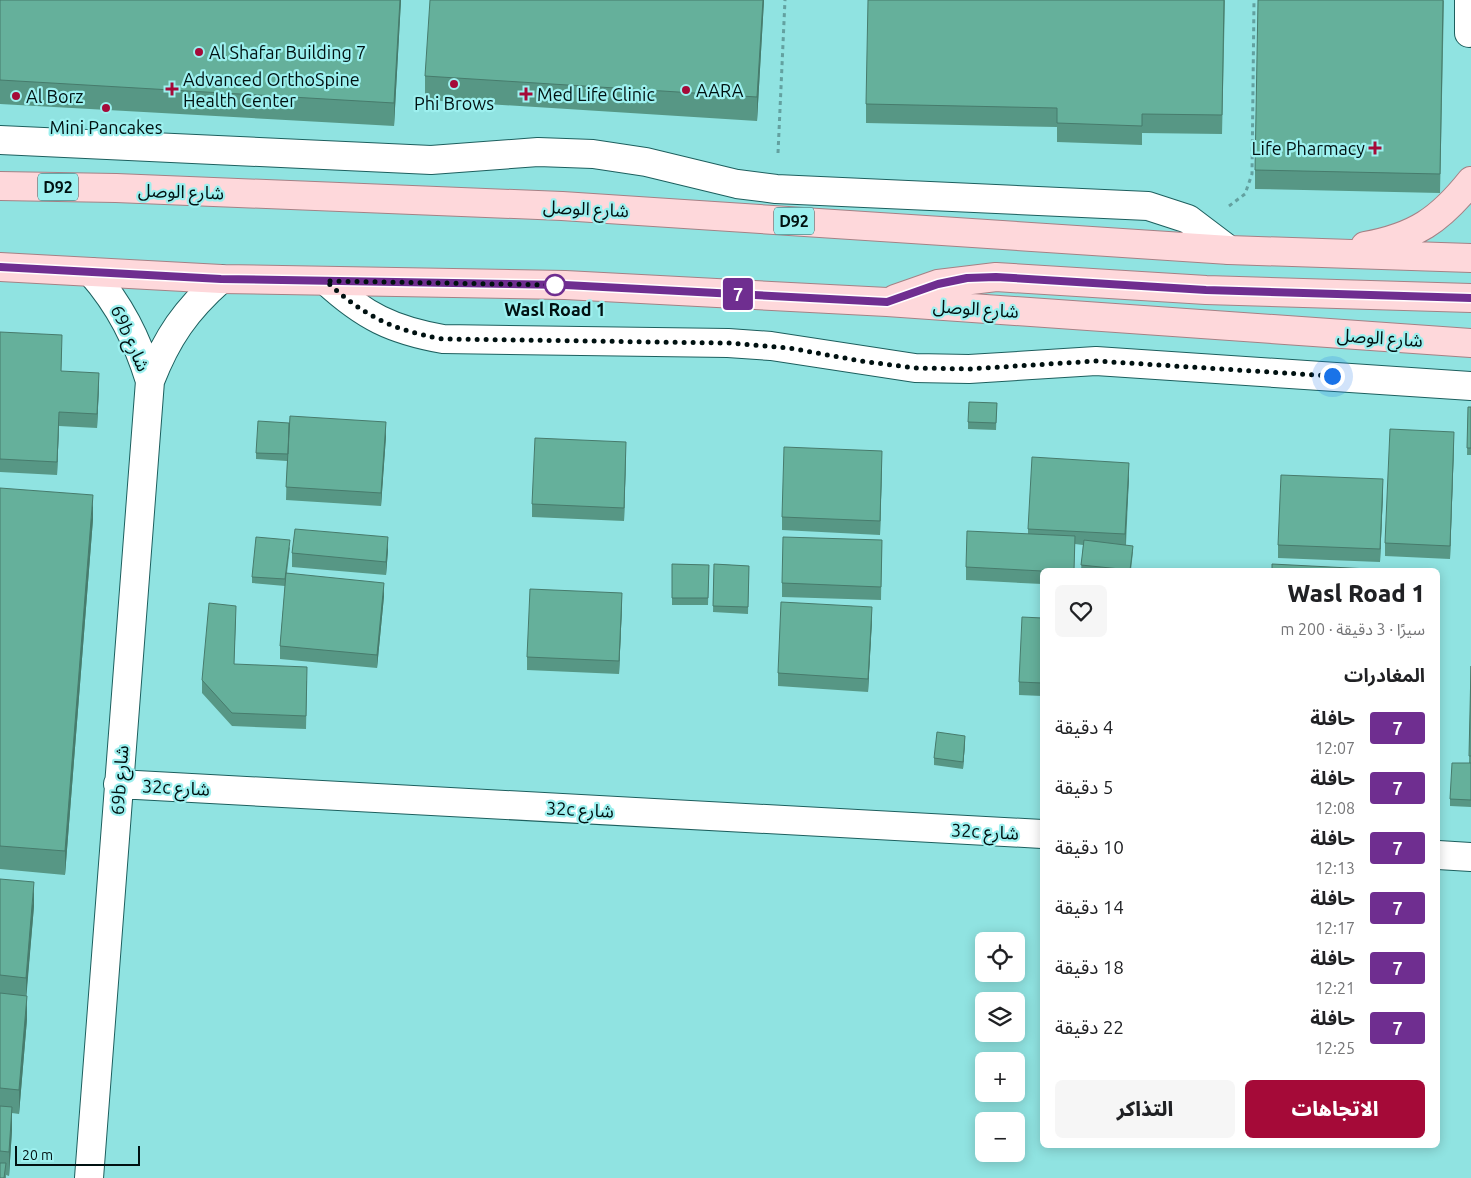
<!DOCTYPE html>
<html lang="ar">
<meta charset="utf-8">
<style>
:root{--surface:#fff;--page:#f6f6f6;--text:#202124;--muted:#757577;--accent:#a50a38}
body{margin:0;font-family:Ubuntu,"Noto Sans Arabic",sans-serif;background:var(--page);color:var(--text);direction:rtl;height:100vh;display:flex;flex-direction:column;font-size:19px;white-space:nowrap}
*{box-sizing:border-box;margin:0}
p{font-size:16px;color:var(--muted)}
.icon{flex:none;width:28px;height:28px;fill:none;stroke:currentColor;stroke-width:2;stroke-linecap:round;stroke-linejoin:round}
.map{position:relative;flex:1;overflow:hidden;direction:ltr}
.side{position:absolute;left:1040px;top:568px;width:400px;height:580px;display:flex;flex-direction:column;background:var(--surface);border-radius:8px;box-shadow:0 2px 12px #0003;direction:rtl}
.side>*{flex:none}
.badge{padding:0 10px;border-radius:4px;font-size:18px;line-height:32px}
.fabs{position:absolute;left:975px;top:932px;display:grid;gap:10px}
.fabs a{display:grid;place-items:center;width:50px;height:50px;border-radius:8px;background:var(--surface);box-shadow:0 2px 12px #0003;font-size:25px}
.scale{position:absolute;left:15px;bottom:12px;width:125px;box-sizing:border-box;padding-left:5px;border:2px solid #011;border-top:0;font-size:14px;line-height:18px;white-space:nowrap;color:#011;-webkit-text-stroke:4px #9df0ef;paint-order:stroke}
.you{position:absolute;width:25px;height:25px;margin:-12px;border:4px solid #fff;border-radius:50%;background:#1a73e8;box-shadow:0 0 0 8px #1a73e833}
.map>.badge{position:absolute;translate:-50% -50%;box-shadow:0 0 0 2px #fff}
h2{padding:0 15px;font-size:19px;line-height:45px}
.round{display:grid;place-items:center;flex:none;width:52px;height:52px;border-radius:8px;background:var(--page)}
.overview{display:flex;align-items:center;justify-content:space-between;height:85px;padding:0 15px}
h1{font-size:24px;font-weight:800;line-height:38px}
.button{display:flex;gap:10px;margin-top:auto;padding:10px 15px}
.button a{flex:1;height:58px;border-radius:8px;background:var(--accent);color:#fff;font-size:20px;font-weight:800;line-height:58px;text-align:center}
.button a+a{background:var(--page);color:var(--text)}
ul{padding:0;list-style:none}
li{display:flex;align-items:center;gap:15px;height:60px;padding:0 15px}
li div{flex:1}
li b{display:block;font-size:19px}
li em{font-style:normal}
li .badge{min-width:55px;font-weight:700;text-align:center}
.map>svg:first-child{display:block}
</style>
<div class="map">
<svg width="1471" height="1178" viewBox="0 0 1471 1178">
<rect width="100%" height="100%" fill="#90e3e1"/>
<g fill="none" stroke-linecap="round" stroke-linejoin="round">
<defs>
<path id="minor" d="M1469,33V0
M0,140L431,160L538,152L593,154L646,162L737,184L776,189L1148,206L1188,219L1229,250
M91,272C120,305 137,339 150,381
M326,281C364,316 392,330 443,339L728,343L771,346L915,368L969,369L1096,361L1471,386
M118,784L1042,834
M1438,855L1471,857
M89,1178L150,381C167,337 186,310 221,279"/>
<path id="major" d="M0,186L116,188L562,206L1229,250L1471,258
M1365,246C1415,237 1440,220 1471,181
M0,267L221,279L565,285L887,302L1471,343
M895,299L938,284L996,277L1206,290L1471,298"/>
</defs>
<use href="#minor" stroke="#1d5f5e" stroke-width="30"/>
<use href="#major" stroke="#a58185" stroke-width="30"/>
<path stroke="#63a1a0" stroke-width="3" stroke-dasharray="4 4" stroke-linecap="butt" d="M778,153L785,0
M1229,206L1245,194L1252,174L1254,0"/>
<use href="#minor" stroke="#fff" stroke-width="28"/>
<use href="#major" stroke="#fed8db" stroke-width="28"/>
</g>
<path fill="#579785" d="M0,0H401L394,126L0,104Z
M764,0L757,121L425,100V76Z
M1225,0L1222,134L1142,133V145L1057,142V127L866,123V104Z
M1444,0L1440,193L1255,189V170Z
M0,332L62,348L61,371L99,386L97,428L59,426L57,475L0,472Z
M997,403L996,430L968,429V422Z
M1468,407H1471V455H1467Z
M289,423L386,436L381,506L286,500L287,461L256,459V453Z
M1454,445L1450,559L1385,556V543Z
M626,455L624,521L532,517V504Z
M882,465L880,535L782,530V517Z
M1129,477L1126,545L1133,552L1131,570H1081L1083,545L1075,544L1074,570H1042V584L966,580V567L1028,534V529Z
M0,488L93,519L65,875L0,869Z
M1383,493L1380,562L1278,558V545Z
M882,540L881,600L782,597V583Z
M290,547L287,573L384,596L377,668L280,659V646L285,586L252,583V577Z
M388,550L386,575L292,567V553Z
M672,564L709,565L708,605H672Z
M714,564L749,566L748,614L713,612Z
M622,606L619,674L527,670V657Z
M1042,618V696L1019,695V682Z
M236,619L234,664L307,681L306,729L232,726L202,693V680Z
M872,620L868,692L778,686V673Z
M1471,666V807L1450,806V799L1469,763Z
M965,743L963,769L934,765V758Z
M0,879L34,906L26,996L27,1019L19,1114L12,1113V1130L9,1176L6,1175V1178H0Z"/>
<path fill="#477b6c" d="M400,0H401L394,126V103Z
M763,0H764L757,121V97Z
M99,373V386L97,428V414Z
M59,412V426L57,475V462Z
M386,422V436L381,506V493Z
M1454,432V445L1450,559V546Z
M626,442V455L624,521V508Z
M882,451V465L880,535V521Z
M1129,463V477L1125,547V534Z
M1383,479V493L1380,562V549Z
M93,495V519L65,875V851Z
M388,537V550L386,575V562Z
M384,583V596L377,668V655Z
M622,593V606L619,674V661Z
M872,607V620L868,692V679Z
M965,736V743L963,769V762Z
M34,882V906L26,1001V978Z
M27,996V1019L19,1114V1090Z
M12,1107V1130L9,1176V1152Z"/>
<path fill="#65b09b" stroke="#477b6c" d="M0,0H400L394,103L0,80Z
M430,0H763L757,97L425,76Z
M868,0H1224L1222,115L1142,114V126L1057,123V108L866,104Z
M1258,0H1443L1440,174L1255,170Z
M0,332L62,335L61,371L99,373L97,414L59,412L57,462L0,459Z
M969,402L997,403L996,423L968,422Z
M1468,407H1471V448H1467Z
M290,416L386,422L381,493L286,487Z
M258,421L289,423L288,454L256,453Z
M1390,429L1454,432L1450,546L1385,543Z
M535,438L626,442L624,508L532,504Z
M784,447L882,451L880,521L782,517Z
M1032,457L1129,463L1125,534L1028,529Z
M1281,475L1383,479L1380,549L1278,545Z
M0,488L93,495L65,851L0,846Z
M295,529L388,537L386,562L292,553Z
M967,531L1075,536L1074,570H1042V571L966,567Z
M256,537L290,540L285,579L252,577Z
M783,537L882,540L881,587L782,583Z
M1084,540L1133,546L1130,570L1081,565Z
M672,564L709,565L708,598H672Z
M714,564L749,566L748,607L713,606Z
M1272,564L1369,569V570H1272Z
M286,573L384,583L377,655L280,646Z
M530,589L622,593L619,661L527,657Z
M781,602L872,607L868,679L778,673Z
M209,603L236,606L234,664L307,667L306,716L232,713L202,680Z
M1022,617L1042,618V683L1019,682Z
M1471,666V756H1469Z
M937,732L965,736L963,762L934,758Z
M1452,763H1471V800L1450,799Z
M0,879L34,882L26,978L0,975Z
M0,993L27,996L19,1090L0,1088Z
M0,1106L12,1107L9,1152L0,1151Z
M0,1163H6L4,1178H0Z"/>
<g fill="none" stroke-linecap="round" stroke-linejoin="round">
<defs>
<path id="line" d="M0,267L221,279L565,285L887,302L938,284L967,278L996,277L1206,290L1471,298"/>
</defs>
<use href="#line" stroke="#fff" stroke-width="11"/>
<use href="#line" stroke="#6f2e90" stroke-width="8"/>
<path stroke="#011" stroke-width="5" stroke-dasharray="0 9" d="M555,285L326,281C364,316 392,330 443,339L728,343L789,348L861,361L915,368L969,369L1096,361L1332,376"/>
</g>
<g fill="#a50a38" stroke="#9df0ef" stroke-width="2">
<circle cx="199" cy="52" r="5"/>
<circle cx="454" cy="84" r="5"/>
<path d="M169.5 81.5h5v5h5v5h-5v5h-5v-5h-5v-5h5z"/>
<circle cx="686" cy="90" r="5"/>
<path d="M523.5 86.5h5v5h5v5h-5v5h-5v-5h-5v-5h5z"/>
<circle cx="16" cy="96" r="5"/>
<circle cx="106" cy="108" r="5"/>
<path d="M1372.5 140.5h5v5h5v5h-5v5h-5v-5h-5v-5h5z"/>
</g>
<circle fill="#fff" stroke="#6f2e90" stroke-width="2.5" cx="555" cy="285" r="10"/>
<g text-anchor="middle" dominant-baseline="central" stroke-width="4.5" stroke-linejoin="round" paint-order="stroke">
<g fill="#9df0ef" stroke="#2f5454" stroke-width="1">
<rect x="38" y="173.5" width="40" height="27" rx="4"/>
<rect x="774" y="207.5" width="40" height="27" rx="4"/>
</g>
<g font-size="16" font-weight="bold" fill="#011">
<text x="58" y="187">D92</text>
<text x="794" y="221">D92</text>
</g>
<g font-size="18" fill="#011" stroke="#9df0ef" text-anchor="start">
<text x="209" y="52">Al Shafar Building 7</text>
<text x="183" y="79">Advanced OrthoSpine<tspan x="183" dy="21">Health Center</tspan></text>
<text x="696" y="90">AARA</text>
<text x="537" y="94">Med Life Clinic</text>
<text x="26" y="96">Al Borz</text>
<text x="454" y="103" text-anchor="middle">Phi Brows</text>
<text x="106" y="127" text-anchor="middle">Mini Pancakes</text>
<text x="1365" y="148" text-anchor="end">Life Pharmacy</text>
</g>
<g font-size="18" fill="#011" stroke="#9df0ef">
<text transform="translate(181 191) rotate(2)">شارع الوصل</text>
<text transform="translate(586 208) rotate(3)">شارع الوصل</text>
<text transform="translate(976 308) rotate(4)">شارع الوصل</text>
<text transform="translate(1380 337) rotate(4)">شارع الوصل</text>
<text transform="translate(131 338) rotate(66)">69b شارع</text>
<text transform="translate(119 780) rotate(-86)">69b شارع</text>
<text transform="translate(176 787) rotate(3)">32c شارع</text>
<text transform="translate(580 809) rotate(3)">32c شارع</text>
<text transform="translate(985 831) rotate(3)">32c شارع</text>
</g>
<g font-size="18" font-weight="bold" fill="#011" stroke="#9df0ef">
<text x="555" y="309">Wasl Road 1</text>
</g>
</g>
</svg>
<div class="fabs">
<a><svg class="icon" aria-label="locate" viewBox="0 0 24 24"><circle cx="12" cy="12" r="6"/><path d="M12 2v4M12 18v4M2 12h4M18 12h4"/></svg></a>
<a><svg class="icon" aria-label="layers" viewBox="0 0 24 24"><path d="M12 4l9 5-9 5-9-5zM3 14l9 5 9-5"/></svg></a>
<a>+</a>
<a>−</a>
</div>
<div class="scale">20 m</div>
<div class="you" style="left:1332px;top:376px"></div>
<b class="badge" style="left:738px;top:294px;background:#6f2e90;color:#fff">7</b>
<section class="side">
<div class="overview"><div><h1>Wasl Road 1</h1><p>سيرًا · 3 دقيقة · 200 m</p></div><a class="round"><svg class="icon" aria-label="heart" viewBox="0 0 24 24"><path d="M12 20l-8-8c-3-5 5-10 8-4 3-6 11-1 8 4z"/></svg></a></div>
<h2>المغادرات</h2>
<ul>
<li><span class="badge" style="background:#6f2e90;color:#fff">7</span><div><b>حافلة</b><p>12:07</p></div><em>4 دقيقة</em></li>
<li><span class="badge" style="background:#6f2e90;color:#fff">7</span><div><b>حافلة</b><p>12:08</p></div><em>5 دقيقة</em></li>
<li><span class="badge" style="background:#6f2e90;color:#fff">7</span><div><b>حافلة</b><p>12:13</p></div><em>10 دقيقة</em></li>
<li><span class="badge" style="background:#6f2e90;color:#fff">7</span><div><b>حافلة</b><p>12:17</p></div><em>14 دقيقة</em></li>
<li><span class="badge" style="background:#6f2e90;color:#fff">7</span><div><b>حافلة</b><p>12:21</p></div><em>18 دقيقة</em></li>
<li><span class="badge" style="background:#6f2e90;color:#fff">7</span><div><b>حافلة</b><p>12:25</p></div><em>22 دقيقة</em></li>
</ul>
<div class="button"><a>الاتجاهات</a><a>التذاكر</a></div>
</section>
</div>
